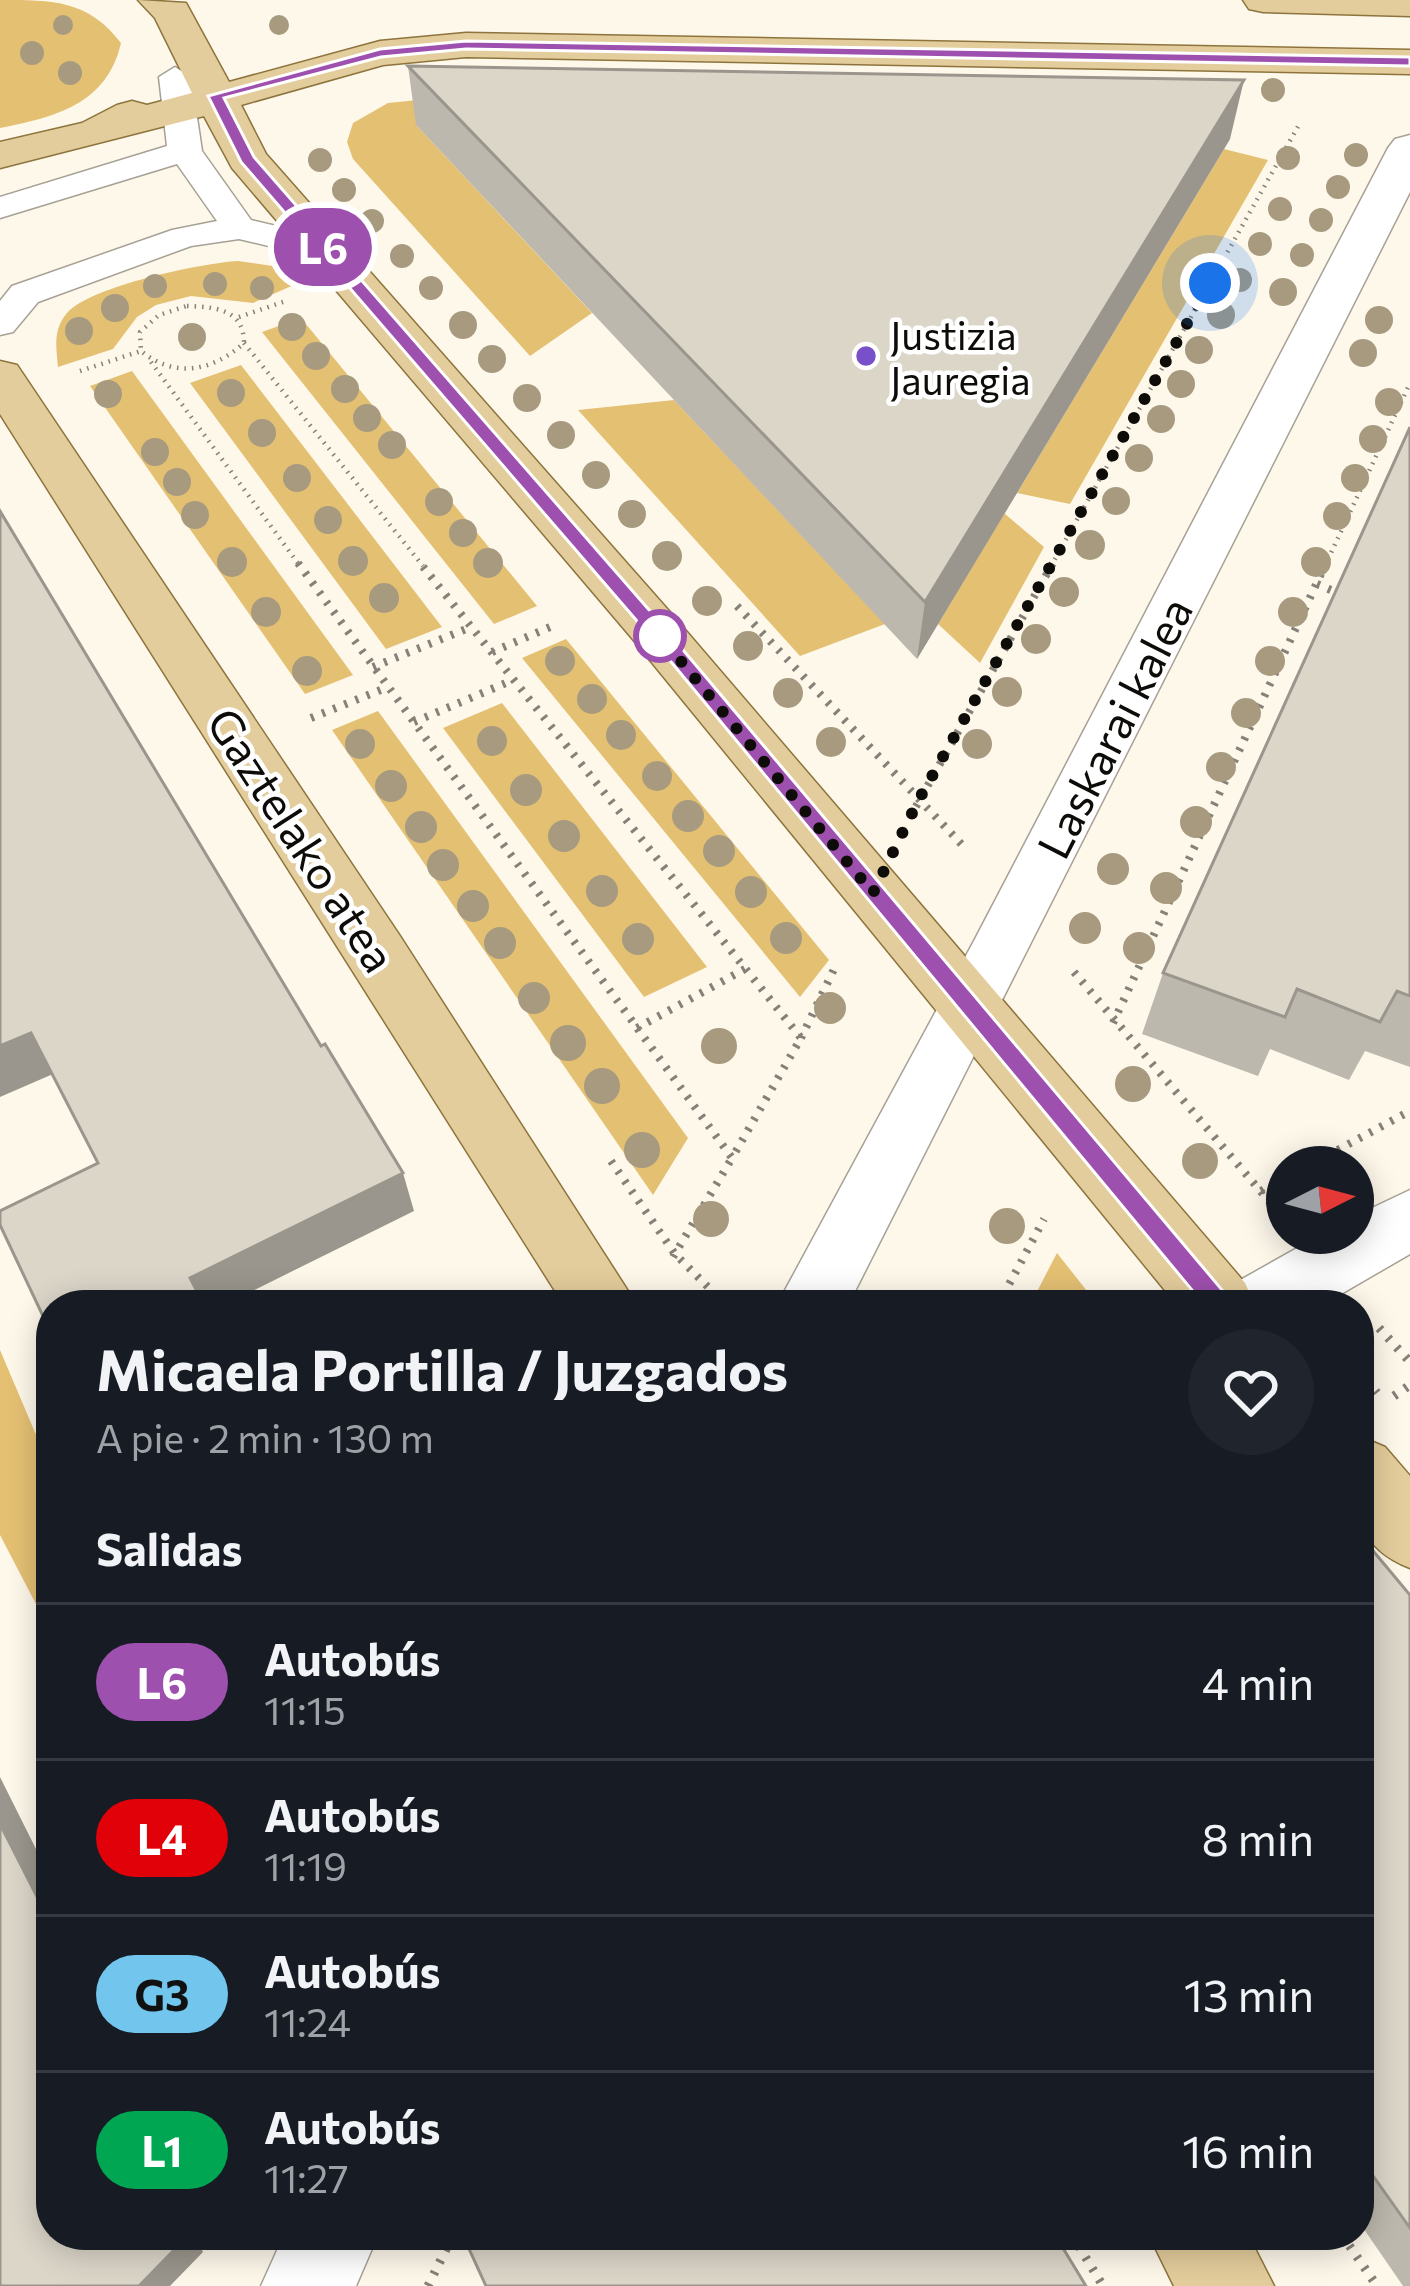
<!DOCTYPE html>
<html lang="es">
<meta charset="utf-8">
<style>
:root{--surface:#171b24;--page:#20242c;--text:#f1f3f6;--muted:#9ea1a6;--line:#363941}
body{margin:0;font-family:Commissioner,sans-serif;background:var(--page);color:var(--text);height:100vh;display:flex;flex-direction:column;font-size:45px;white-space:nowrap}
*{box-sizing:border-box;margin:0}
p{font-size:39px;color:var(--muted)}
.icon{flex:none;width:66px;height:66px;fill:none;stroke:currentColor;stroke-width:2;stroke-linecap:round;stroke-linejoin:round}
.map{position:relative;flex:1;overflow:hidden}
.sheet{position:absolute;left:36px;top:1290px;width:1338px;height:960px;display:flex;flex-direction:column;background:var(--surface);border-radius:48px;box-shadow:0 6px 30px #0003}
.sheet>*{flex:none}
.badge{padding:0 24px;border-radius:39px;font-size:42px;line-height:78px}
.needle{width:78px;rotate:84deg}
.buttons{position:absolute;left:1266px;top:1146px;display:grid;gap:24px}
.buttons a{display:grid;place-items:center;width:108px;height:108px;border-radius:50%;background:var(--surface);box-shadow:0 6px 30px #0003;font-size:60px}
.you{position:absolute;width:60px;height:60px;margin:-30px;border:9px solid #fff;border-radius:50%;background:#1a73e8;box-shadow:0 0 0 18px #1a73e833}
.map>.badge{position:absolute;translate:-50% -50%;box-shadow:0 0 0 6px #fff}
h2{padding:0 60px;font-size:45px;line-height:108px}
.round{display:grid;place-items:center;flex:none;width:126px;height:126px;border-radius:63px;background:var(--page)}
.headline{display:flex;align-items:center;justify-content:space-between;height:204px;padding:0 60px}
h1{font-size:57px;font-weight:700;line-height:90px}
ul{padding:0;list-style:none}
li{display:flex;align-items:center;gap:36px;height:156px;padding:0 60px;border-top:3px solid var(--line)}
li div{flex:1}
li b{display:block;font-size:45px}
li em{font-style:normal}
li .badge{min-width:132px;font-weight:700;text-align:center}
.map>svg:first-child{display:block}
</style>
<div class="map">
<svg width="1410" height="2286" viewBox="0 0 1410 2286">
<rect width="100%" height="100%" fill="#fef8eb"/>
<path fill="#e4c073" d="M0,0C54,0 88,0 121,43C107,104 56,117 0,128Z
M418,100L417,126L592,313L530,356L353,159L347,142L353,123L388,103Z
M1224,149L1268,160L1070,504L1017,493Z
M238,261L273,266L296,284L253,303L191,296L156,305L137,317L113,349L58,367C56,347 53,329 67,313C91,286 202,263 238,261Z
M301,318L537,606L494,624L262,332Z
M241,365L442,627L386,649L190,383Z
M132,371L353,675L305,694L90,386Z
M674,400L885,624L800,656L578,410Z
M1004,513L1044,547L980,663L938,624Z
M566,639L829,960L800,997L522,658Z
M502,703L707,967L644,997L443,728Z
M378,711L688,1138L653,1195L332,730Z
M1057,1253L1098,1305H1030Z
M0,1350L51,1470V1633L0,1535Z"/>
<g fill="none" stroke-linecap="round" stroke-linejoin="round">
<defs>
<path id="service" d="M175,67L191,77L202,151L251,220L336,240L341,248L336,256L323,259L239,239L191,246L38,302L13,332L0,335V301L12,286L172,230L217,221L177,164L0,218V197L167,146L159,77Z"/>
<path id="minor" d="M1410,135V192L848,1305H777L975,939L1388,148L1395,139Z
M1410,1190V1254L1322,1305H1225L1235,1283L1324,1233H1353V1217Z
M284,2235H378L356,2286H261Z"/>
<path id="primary" d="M138,0L186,3L229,82L380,41L466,33L1410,50V74L466,57L383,65L241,105L266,154L669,611L1245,1283L1255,1305H1177L631,637L232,168L204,116L0,168V142L82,123L117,105L132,101L147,105L192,93L155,18Z
M1243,0H1410V16L1263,12L1249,9Z
M0,361L17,365L400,936L637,1305H564L0,414Z
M1359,1436L1385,1447L1410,1476V1568C1344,1542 1359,1497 1359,1436Z
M1149,2235H1248L1274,2286H1174Z"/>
</defs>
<use href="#service" stroke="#a7a195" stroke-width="3"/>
<use href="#minor" stroke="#a7a195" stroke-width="3"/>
<use href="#primary" stroke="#8d743d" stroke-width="3"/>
<path stroke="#858178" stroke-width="4.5" stroke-dasharray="1.5 6" stroke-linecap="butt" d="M187,306C215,307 244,309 244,343C213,371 175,379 141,351L140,332L159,315Z
M239,317L283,302
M244,343L423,566
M151,362L300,566
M80,371L141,351
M1051,566L1300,123
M1325,566L1410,383"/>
<path stroke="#858178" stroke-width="8" stroke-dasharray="3 9" stroke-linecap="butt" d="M298,563L732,1158L801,1038L420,563
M1317,584L1340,594
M737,606L965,848
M492,652L557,624
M373,667L471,627
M311,718L388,687
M414,722L513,680
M910,817L1053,563
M1074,972L1274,1207
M1113,1023L1326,563
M637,1028L745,969
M801,1038L836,965
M611,1161L675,1254L726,1305
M1306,1167L1410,1111
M1261,1191L1287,1177
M673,1257L732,1158
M998,1305L1044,1219"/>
<path stroke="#858178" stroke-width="9" stroke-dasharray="3 10" stroke-linecap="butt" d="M1379,1328L1410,1362
M1359,1371L1377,1393
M1394,1396L1410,1385
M1072,2235L1103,2286
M1342,2235L1377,2286
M428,2286L453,2235"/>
<use href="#service" fill="#fff" fill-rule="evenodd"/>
<use href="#minor" fill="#fff" fill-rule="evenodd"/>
<use href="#primary" fill="#e4cd9c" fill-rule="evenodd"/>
</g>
<g fill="#a79a7f">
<circle cx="63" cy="25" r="10"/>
<circle cx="279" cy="25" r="10"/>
<circle cx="32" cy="53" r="12"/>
<circle cx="70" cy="73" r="12"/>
<circle cx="1273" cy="90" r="12"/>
<circle cx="1356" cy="155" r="12"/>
<circle cx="1288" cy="158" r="12"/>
<circle cx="320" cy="160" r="12"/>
<circle cx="1338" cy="187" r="12"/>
<circle cx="344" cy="190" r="12"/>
<circle cx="1280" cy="209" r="12"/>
<circle cx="1321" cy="220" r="12"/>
<circle cx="372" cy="221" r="12"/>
<circle cx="1260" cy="244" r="12"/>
<circle cx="1302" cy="255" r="12"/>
<circle cx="402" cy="256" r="12"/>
<circle cx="1240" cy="280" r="12"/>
<circle cx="215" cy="284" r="12"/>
<circle cx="155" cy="286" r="12"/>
<circle cx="262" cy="288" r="12"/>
<circle cx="431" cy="288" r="12"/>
<circle cx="1283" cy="292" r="14"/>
<circle cx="115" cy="308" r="14"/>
<circle cx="1221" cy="315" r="14"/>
<circle cx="1379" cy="320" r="14"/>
<circle cx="463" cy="325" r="14"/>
<circle cx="292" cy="327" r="14"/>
<circle cx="79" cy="331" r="14"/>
<circle cx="192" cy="337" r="14"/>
<circle cx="1199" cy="350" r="14"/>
<circle cx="1363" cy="353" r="14"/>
<circle cx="316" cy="356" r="14"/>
<circle cx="492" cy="359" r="14"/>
<circle cx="1181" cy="384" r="14"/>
<circle cx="345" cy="389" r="14"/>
<circle cx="231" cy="393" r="14"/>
<circle cx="108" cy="394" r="14"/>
<circle cx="527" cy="398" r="14"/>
<circle cx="1389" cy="402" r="14"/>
<circle cx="367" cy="418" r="14"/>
<circle cx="1161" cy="419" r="14"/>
<circle cx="262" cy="433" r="14"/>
<circle cx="561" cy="435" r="14"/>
<circle cx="1373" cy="439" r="14"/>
<circle cx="392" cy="445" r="14"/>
<circle cx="155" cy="452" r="14"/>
<circle cx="1139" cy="458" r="14"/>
<circle cx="596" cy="475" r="14"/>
<circle cx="297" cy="478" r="14"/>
<circle cx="1355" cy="478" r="14"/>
<circle cx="177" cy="482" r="14"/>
<circle cx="1116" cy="501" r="14"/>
<circle cx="439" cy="502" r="14"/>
<circle cx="632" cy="514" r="14"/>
<circle cx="195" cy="515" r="14"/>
<circle cx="1337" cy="516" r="14"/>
<circle cx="328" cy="520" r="14"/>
<circle cx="463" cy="533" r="14"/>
<circle cx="1090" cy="545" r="15"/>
<circle cx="667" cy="556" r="15"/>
<circle cx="353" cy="561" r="15"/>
<circle cx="232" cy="562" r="15"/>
<circle cx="1316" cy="562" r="15"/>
<circle cx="488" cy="563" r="15"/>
<circle cx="1064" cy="592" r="15"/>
<circle cx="384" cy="598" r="15"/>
<circle cx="707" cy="601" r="15"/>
<circle cx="266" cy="612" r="15"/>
<circle cx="1293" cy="612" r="15"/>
<circle cx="1036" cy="639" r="15"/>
<circle cx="748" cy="646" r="15"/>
<circle cx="560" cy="661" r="15"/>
<circle cx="1270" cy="661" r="15"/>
<circle cx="307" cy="671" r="15"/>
<circle cx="1007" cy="692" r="15"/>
<circle cx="788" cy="693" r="15"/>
<circle cx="592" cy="699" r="15"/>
<circle cx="1246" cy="713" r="15"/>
<circle cx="621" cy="735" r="15"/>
<circle cx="492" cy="741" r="15"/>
<circle cx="831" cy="742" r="15"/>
<circle cx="360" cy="744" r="15"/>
<circle cx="977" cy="744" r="15"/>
<circle cx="1221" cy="767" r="15"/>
<circle cx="657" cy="776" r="15"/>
<circle cx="391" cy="786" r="16"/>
<circle cx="526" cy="790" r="16"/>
<circle cx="688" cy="816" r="16"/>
<circle cx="1196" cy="822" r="16"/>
<circle cx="421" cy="827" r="16"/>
<circle cx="564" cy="836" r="16"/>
<circle cx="719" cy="851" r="16"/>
<circle cx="443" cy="865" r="16"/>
<circle cx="1113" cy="869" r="16"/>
<circle cx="1166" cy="888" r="16"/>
<circle cx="602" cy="891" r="16"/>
<circle cx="751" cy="892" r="16"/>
<circle cx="473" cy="906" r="16"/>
<circle cx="1085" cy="928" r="16"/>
<circle cx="786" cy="938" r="16"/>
<circle cx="638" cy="939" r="16"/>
<circle cx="500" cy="943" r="16"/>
<circle cx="1139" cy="948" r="16"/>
<circle cx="534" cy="998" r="16"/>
<circle cx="830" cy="1008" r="16"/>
<circle cx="568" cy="1043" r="18"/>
<circle cx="719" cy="1046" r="18"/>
<circle cx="1133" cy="1084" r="18"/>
<circle cx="602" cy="1086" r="18"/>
<circle cx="642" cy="1150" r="18"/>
<circle cx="1200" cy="1161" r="18"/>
<circle cx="711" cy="1219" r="18"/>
<circle cx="1007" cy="1226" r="18"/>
</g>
<path fill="#bdb8ad" d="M408,66L1230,139L917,659L416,125Z
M1410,427V1067L1365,1051L1349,1080L1270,1049L1258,1076L1142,1034L1163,973Z
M1359,1534L1410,1595V2286H1403L1359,2222Z"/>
<path fill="#9a968d" d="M1244,80L1230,139L917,659L925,602Z
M31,1033L53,1074L0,1097V1046Z
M403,1173L414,1211L224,1305H204L190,1278Z
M0,1777L51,1879V1924L0,1824Z
M166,2235H194L203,2252L170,2286H139Z"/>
<path fill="#dcd6c9" stroke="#9a968d" stroke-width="3" d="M408,66L1244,80L925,602Z
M1410,427V996L1397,991L1380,1022L1297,989L1285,1017L1163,973Z
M0,511L321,1046L325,1044L403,1173L190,1278L204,1305H51V1333L0,1225V1211L98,1163L31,1033L0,1046Z
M1359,1534L1410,1595V2228L1359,2156Z
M0,1824L51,1924V2235H166L174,2250L139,2286H0Z
M467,2235H1055L1086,2286H486L465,2240Z"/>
<path fill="#9e50ae" stroke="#fff" stroke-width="3" d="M466,41L1410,57V66L466,49L381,57L224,98L254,157L657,619L1228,1297L1232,1305L1228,1313H1211L643,628L241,162L208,96L380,49Z"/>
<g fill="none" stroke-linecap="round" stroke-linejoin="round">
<path stroke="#0e0c08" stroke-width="12" stroke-dasharray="0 21.6" d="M660,636L650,624L873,893L918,801L1210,283"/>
</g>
<circle fill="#7850c9" stroke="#fff" stroke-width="4.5" cx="866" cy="356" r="12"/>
<circle fill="#fff" stroke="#9e50ae" stroke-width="6" cx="660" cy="636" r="24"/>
<g text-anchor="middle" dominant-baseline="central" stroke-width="9" stroke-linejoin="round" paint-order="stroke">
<g font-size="39" fill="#0e0c08" stroke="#fff" text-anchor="start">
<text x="890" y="334">Justizia<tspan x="890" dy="45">Jauregia</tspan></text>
</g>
<g font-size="45" fill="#0e0c08" stroke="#fff">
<text transform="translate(1113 727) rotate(-63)">Laskarai kalea</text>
<text transform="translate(303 839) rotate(57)">Gaztelako atea</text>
</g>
</g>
</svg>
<div class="buttons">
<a><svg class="needle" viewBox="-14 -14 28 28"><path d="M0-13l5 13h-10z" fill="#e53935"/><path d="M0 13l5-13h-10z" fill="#9ea1a6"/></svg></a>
</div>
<div class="you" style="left:1210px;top:283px"></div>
<b class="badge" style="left:323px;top:247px;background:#9e50ae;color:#fff">L6</b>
<section class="sheet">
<div class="headline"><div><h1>Micaela Portilla / Juzgados</h1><p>A pie · 2 min · 130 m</p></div><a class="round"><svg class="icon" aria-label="heart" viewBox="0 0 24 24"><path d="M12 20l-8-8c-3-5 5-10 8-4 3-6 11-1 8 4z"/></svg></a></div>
<h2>Salidas</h2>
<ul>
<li><span class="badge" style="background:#9e50ae;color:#fff">L6</span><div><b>Autobús</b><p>11:15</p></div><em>4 min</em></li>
<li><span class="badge" style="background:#e00109;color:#fff">L4</span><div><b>Autobús</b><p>11:19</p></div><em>8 min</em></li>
<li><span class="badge" style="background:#72c6ee;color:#111">G3</span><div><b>Autobús</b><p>11:24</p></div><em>13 min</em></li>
<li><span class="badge" style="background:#00a651;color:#fff">L1</span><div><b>Autobús</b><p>11:27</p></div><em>16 min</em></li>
</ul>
</section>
</div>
